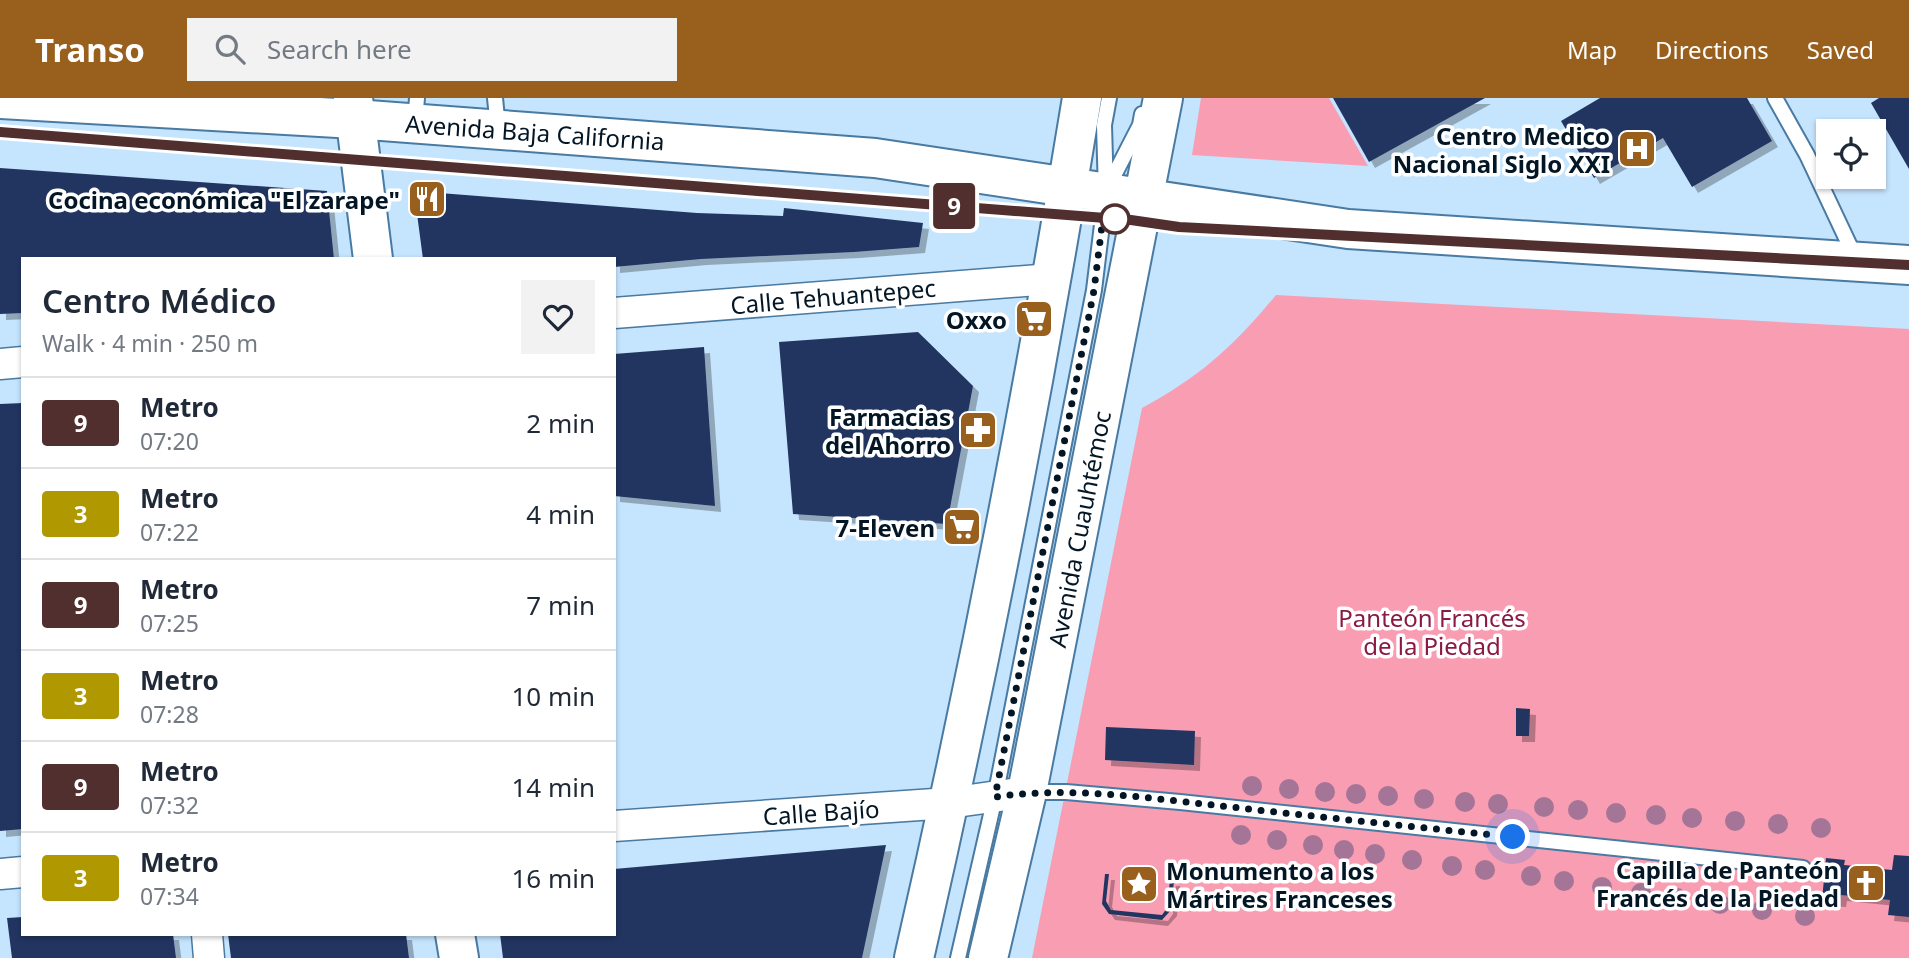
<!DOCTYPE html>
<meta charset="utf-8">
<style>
:root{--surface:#fff;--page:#f2f2f3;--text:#1f2937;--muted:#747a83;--line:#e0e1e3;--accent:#99601d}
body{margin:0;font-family:"Noto Sans",sans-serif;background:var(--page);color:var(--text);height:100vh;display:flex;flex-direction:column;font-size:26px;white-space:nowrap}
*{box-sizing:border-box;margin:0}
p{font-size:23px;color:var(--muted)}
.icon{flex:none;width:38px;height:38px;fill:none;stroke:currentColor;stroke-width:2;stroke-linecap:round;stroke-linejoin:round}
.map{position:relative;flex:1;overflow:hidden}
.panel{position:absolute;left:21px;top:159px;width:595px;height:679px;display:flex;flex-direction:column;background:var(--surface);border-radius:0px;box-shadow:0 2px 5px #0004}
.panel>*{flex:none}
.badge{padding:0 14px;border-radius:5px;font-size:24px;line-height:46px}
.tools{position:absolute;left:1816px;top:21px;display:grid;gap:14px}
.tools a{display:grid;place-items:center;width:70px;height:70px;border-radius:0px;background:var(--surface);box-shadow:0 2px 5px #0004;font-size:35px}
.you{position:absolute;width:35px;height:35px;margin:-18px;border:5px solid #fff;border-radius:50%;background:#1a73e8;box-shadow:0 0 0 10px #1a73e833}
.map>.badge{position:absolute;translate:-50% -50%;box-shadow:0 0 0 4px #fff}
.round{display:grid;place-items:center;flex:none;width:74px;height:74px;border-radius:0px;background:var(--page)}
.overview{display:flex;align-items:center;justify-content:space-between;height:119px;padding:0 21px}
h1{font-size:33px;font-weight:600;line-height:52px}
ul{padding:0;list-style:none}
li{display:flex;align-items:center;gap:21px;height:91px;padding:0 21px;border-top:2px solid var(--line)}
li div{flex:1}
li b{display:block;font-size:26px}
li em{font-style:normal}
li .badge{min-width:77px;font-weight:700;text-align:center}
header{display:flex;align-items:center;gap:42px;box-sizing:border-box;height:98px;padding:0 35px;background:var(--accent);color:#fff}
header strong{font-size:33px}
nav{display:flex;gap:38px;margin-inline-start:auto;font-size:24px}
.search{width:490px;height:63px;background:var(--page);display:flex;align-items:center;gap:18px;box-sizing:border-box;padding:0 24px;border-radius:0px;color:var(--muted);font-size:26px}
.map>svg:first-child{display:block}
</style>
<header>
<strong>Transo</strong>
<div class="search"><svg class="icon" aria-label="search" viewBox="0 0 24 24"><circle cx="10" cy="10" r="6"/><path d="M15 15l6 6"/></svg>Search here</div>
<nav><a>Map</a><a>Directions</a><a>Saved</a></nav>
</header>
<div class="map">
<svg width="1909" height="860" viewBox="0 0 1909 860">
<defs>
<filter id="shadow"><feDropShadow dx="6" dy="6" stdDeviation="0" flood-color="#0004"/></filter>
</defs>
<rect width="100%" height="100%" fill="#c5e4fe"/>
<path fill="#f89db2" d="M1201,0H1329L1368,68L1192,57Z
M1276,197L1909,231V860H1032L1142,310C1201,278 1233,249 1276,197Z"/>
<path fill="#223561" filter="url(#shadow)" d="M1333,0H1485L1369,64Z
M1600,0H1747L1772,43L1692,89L1663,40L1594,80L1561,23Z
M1879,0H1909V71L1871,5Z
M0,70L327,93L334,161H23V215L0,216Z
M414,93L697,115L783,118L784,110L923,125L919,149L854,154L701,161L614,169V161H423Z
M918,234L973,288L947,426L793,416L779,244Z
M704,249L715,408L614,398V256Z
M23,305V731L0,733V306Z
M1516,610L1530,611L1529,638H1516Z
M1106,629L1195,633L1194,667L1105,662Z
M886,747L862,860H503L500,836H614V771Z
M1894,757L1909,758V819L1888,817L1890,802L1841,797L1840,803L1822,802L1826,760L1845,762L1844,767L1892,772Z
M1105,776H1109L1106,803L1111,812L1162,817L1167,810L1170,782H1174L1171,812L1162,822L1109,816L1102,806Z
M23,819V836H173L176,860H12L7,820Z
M228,836H406L409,860H231Z"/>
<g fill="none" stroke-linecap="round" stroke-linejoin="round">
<defs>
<path id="lane" d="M495,0L498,30
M1775,0L1807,57L1856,161
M415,24L417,0
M1106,93L1140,27L1142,16
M1028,694H1066L1180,704L1803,770
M958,860L995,699L1094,192L1106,94L1104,27L1109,0"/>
<path id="street" d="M614,215L1051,181
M0,266L23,264
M614,728L949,705L1027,694
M0,776L23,774
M207,836L209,860"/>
<path id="secondary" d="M353,0L373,161
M455,836L459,860"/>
<path id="primary" d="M0,1L355,21L875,60L1348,131L1909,167
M914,860C979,576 1035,288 1082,0
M988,860L1027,694L1163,0"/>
</defs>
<use href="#lane" stroke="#497aa2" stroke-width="18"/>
<use href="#street" stroke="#497aa2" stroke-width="33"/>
<use href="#secondary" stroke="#497aa2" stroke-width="42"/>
<use href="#primary" stroke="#497aa2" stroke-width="42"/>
<use href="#lane" stroke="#fff" stroke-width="14"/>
<use href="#street" stroke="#fff" stroke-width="30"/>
<use href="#secondary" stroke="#fff" stroke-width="38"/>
<use href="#primary" stroke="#fff" stroke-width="38"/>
</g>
<g fill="#a57597">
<circle cx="1252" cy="688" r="10"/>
<circle cx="1289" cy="691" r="10"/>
<circle cx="1325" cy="694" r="10"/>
<circle cx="1356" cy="696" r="10"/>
<circle cx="1388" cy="698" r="10"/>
<circle cx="1424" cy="701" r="10"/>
<circle cx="1465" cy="704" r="10"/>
<circle cx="1498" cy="706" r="10"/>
<circle cx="1544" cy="709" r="10"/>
<circle cx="1578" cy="712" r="10"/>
<circle cx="1616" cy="715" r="10"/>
<circle cx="1656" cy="717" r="10"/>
<circle cx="1692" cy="720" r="10"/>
<circle cx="1735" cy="723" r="10"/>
<circle cx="1778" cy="726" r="10"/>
<circle cx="1821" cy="730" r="10"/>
<circle cx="1241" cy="737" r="10"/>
<circle cx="1277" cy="742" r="10"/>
<circle cx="1313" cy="747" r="10"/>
<circle cx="1344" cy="752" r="10"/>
<circle cx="1375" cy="756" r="10"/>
<circle cx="1412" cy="762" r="10"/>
<circle cx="1452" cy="768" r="10"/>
<circle cx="1485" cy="772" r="10"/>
<circle cx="1531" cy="778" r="10"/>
<circle cx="1564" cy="783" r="10"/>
<circle cx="1602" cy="789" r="10"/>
<circle cx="1641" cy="795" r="10"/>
<circle cx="1677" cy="800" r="10"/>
<circle cx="1720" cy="806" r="10"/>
<circle cx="1762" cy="812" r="10"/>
<circle cx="1805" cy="818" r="10"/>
</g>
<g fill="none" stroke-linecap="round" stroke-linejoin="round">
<defs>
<path id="line" d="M0,34L1131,122L1179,129L1909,167"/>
</defs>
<use href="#line" stroke="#fff" stroke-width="16"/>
<use href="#line" stroke="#512f2e" stroke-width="10"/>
<path stroke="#031625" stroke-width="7" stroke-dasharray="0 12.6" d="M1115,121L1103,119L1094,192L995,699C1069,688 1148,700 1222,708C1319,719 1416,729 1513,739"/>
</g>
<defs>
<symbol id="hospital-square" viewBox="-11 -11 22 22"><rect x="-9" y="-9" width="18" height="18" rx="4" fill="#99601d" stroke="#fff"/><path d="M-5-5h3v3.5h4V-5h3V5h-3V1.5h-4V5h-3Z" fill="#fff"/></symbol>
<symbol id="restaurant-square" viewBox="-11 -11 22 22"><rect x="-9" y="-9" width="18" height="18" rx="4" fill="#99601d" stroke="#fff"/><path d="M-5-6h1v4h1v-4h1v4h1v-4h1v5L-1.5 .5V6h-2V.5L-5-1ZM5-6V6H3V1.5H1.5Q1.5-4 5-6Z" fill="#fff"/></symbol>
<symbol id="supermarket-square" viewBox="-11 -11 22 22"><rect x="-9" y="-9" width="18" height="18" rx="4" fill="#99601d" stroke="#fff"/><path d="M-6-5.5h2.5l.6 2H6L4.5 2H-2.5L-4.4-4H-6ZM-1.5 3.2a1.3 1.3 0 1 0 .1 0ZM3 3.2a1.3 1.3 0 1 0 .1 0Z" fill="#fff"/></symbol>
<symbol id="pharmacy-square" viewBox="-11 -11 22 22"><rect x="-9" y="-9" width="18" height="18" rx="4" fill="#99601d" stroke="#fff"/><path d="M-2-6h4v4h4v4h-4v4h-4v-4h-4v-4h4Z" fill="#fff"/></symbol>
<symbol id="church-square" viewBox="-11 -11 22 22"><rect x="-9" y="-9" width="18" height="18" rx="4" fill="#99601d" stroke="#fff"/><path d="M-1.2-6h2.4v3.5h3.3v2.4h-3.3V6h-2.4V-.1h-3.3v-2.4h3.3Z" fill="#fff"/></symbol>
<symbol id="sight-square" viewBox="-11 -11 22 22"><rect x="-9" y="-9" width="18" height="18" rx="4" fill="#99601d" stroke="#fff"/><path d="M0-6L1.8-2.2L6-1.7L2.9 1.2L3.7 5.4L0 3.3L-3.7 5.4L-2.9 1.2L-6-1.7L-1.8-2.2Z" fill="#fff"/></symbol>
</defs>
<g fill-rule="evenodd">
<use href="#hospital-square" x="1615" y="29" width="44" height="44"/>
<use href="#restaurant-square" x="405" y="79" width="44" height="44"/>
<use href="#supermarket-square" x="1012" y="199" width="44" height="44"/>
<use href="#pharmacy-square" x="956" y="310" width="44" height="44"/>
<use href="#supermarket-square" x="940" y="407" width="44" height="44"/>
<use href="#church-square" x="1844" y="763" width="44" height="44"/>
<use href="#sight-square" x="1117" y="764" width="44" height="44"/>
</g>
<circle fill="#fff" stroke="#512f2e" stroke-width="3.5" cx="1115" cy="121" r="14"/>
<g text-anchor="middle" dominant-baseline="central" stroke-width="7" stroke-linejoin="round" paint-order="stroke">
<g font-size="24" fill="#031625" stroke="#fff">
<text transform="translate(535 34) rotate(4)">Avenida Baja California</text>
<text transform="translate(833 198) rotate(-5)">Calle Tehuantepec</text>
<text transform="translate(1079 431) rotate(-79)">Avenida Cuauhtémoc</text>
<text transform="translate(821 714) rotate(-4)">Calle Bajío</text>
</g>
<g font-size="24" font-weight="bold" fill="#031625" stroke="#fff" text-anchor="end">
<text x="1610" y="37">Centro Medico<tspan x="1610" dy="28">Nacional Siglo XXI</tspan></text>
<text x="400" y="101">Cocina económica "El zarape"</text>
<text x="1007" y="221">Oxxo</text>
<text x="951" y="318">Farmacias<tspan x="951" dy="28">del Ahorro</tspan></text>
<text x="935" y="429">7-Eleven</text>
<text x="1839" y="771">Capilla de Panteón<tspan x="1839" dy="28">Francés de la Piedad</tspan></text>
<text x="1166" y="772" text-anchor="start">Monumento a los<tspan x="1166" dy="28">Mártires Franceses</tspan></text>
</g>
<g font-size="24" fill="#8a1a43" stroke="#fff">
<text x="1432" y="519">Panteón Francés<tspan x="1432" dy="28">de la Piedad</tspan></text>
</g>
</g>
</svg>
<div class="tools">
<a><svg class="icon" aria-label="locate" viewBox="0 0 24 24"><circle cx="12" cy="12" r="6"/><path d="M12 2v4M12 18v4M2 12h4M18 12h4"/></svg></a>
</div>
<div class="you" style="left:1513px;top:739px"></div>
<b class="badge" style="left:954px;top:108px;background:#512f2e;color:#fff">9</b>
<section class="panel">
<div class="overview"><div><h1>Centro Médico</h1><p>Walk · 4 min · 250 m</p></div><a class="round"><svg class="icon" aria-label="heart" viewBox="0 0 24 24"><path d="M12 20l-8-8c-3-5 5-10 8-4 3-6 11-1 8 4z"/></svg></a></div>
<ul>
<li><span class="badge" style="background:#512f2e;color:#fff">9</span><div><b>Metro</b><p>07:20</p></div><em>2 min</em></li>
<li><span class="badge" style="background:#af9800;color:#fff">3</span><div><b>Metro</b><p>07:22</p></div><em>4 min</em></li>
<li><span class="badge" style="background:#512f2e;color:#fff">9</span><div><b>Metro</b><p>07:25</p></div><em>7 min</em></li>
<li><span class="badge" style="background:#af9800;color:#fff">3</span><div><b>Metro</b><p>07:28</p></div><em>10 min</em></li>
<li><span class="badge" style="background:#512f2e;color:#fff">9</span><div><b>Metro</b><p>07:32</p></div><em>14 min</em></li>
<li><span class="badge" style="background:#af9800;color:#fff">3</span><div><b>Metro</b><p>07:34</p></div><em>16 min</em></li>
</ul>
</section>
</div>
